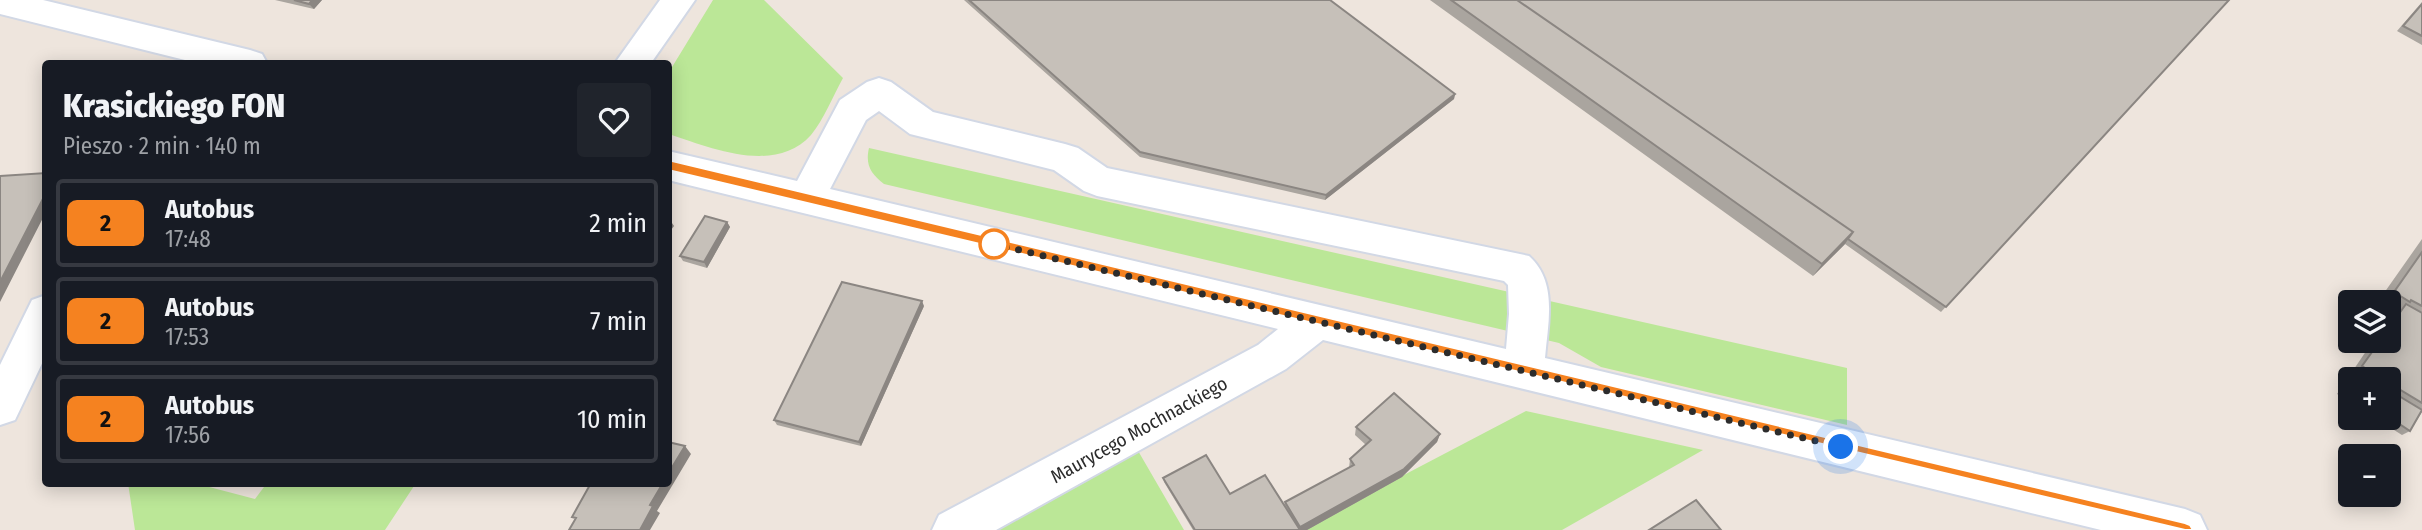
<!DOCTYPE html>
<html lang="pl">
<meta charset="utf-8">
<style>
:root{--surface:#171b24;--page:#20242c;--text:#f1f3f6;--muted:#9ea1a6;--line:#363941}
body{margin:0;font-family:"Fira Sans Condensed",sans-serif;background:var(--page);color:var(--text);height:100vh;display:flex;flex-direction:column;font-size:26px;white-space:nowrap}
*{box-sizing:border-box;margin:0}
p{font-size:23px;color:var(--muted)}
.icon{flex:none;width:38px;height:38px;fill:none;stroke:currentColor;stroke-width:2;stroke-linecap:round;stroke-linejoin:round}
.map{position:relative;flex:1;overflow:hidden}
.drawer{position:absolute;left:42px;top:60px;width:630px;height:427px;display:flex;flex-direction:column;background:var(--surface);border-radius:7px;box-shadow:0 4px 18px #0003}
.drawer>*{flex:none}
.badge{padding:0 14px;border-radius:10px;font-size:24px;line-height:46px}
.tools{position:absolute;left:2338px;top:290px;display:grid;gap:14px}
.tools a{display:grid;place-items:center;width:63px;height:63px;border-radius:7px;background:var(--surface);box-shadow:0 4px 18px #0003;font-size:35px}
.you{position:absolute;width:35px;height:35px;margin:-18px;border:5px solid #fff;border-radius:50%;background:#1a73e8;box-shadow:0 0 0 10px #1a73e833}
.map>.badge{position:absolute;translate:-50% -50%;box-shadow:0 0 0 4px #fff}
.round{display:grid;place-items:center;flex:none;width:74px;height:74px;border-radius:7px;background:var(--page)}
.head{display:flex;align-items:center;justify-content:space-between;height:119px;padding:0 21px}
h1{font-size:33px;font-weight:800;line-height:52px}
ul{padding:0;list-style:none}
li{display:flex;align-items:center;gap:21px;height:88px;margin:0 14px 10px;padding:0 7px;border:4px solid var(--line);border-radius:7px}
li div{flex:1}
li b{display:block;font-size:26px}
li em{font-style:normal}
li .badge{min-width:77px;font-weight:700;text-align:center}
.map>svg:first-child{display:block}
</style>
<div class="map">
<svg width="2422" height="530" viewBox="0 0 2422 530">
<rect width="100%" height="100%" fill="#eee5dd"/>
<path fill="#bbe797" d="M713,0H764L843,78C833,96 824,119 811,135C775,175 711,148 669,134V72Z
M869,148L1847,368V425L1601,367L1559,343L884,184C871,174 865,165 869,148Z
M1526,411L1703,450L1562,530H1299Z
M1137,449L1184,530H993Z
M128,483H194L255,499L267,483H416L385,530H135Z"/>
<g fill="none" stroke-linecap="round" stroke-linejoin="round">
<defs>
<path id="minor" d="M0,0H43L250,50L262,54L267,63H197L0,14Z
M660,0H695L651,63H615Z
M879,78L891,82L933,112L1065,144L1078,148L1107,168L1529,256C1558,282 1548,322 1545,358L2185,509L2200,515L2207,530H2101L1323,340L1286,369L996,530H932L939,515L1258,345L1278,329L668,180V151L797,181L840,100L867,82ZM879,111L910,134L1054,170L1084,191L1097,196L1504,281L1508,285L1509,314L1506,349L830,189L866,120Z
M46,295V355L15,420L0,425V365L32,300Z"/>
</defs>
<use href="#minor" stroke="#d2d8e5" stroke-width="4"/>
<use href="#minor" fill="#fff" fill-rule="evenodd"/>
</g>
<path fill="#aaa59f" d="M275,0H322L314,9Z
M964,0H1330L1455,94L1454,99L1325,200L1140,157Z
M1430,0H2229L1941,312L1845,244L1813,276Z
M2422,2V45L2397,31Z
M727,222L730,227L707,268L683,261L680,256Z
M2422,239V412L2410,431L2402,435L2375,418H2389V380H2350V402L2337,394L2373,341H2389V318L2392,314L2389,313V303H2377Z
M924,306L861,446L777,425L774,420Z
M1356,427L1440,434L1437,442L1402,477L1307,530H1193L1164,482L1163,478L1284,506L1285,502L1349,468L1350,459L1366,445L1355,435Z"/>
<path fill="#8b8682" d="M312,0H322L314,9L309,4Z
M1455,94L1454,99L1325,200L1326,195Z
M46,193V212L0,302V282Z
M668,217L674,226L668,234Z
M727,222L730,227L707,268L704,262Z
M1853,232L1845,244L1813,276L1822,264Z
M922,301L924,306L861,446L859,442Z
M1440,434L1437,442L1402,477L1307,530H1300V527Z
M685,446L691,454L657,511L660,513L650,530H640L650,505L663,483H668V474Z"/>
<path fill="#c6c0b9" stroke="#8b8682" stroke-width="2" d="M294,0H312L309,4Z
M969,0H1330L1455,94L1326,195L1140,152Z
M1451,0H1517L1853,232L1822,264Z
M1517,0H2229L1946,307L1848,239L1853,232Z
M2422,4V36L2403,26Z
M46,173V193L0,282V176Z
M705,216L727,222L704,262L680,256Z
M2422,252V306L2411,300L2410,302L2394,292Z
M842,282L922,301L859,442L774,420Z
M2406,304L2422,313V403L2389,383V380H2384L2362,366L2380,341H2389V328Z
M2357,370L2373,380H2350Z
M2350,380V393L2344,389Z
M2389,390L2422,410L2410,431L2389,417Z
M1394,393L1440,434L1404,469L1300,527L1285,502L1354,465L1350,459L1371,440L1356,427Z
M668,442L685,446L668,474Z
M1206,455L1230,494L1265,475L1300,530H1195L1163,478Z
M591,483H663L650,505L653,506L640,530H569L576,518L572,517Z
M1696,500L1721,530H1649Z"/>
<path fill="#f58220" stroke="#fff" stroke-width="2" d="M668,160L2185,523L2190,525L2193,530H2185L668,170L662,165Z"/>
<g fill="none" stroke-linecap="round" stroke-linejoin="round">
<path stroke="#2c2c2c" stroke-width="7" stroke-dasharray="0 12.6" d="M994,244L1841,447"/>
</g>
<circle fill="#fff" stroke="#f58220" stroke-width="3.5" cx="994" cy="244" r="14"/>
<g text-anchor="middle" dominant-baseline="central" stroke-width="6" stroke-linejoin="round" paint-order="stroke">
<g font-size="19" fill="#2c2c2c" stroke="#fff">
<text transform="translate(1139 430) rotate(-29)">Maurycego Mochnackiego</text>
</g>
</g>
</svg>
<div class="tools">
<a><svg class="icon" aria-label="layers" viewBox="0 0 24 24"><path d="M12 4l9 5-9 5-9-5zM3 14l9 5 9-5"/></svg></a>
<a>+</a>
<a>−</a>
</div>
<div class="you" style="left:1841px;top:447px"></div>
<section class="drawer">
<div class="head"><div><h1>Krasickiego FON</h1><p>Pieszo · 2 min · 140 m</p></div><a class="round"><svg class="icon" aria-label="heart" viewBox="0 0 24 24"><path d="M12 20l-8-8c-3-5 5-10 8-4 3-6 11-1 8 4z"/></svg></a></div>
<ul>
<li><span class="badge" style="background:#f58220;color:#111">2</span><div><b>Autobus</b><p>17:48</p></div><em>2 min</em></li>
<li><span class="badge" style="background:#f58220;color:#111">2</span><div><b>Autobus</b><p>17:53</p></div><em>7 min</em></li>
<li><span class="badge" style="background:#f58220;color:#111">2</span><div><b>Autobus</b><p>17:56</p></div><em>10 min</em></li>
</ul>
</section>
</div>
